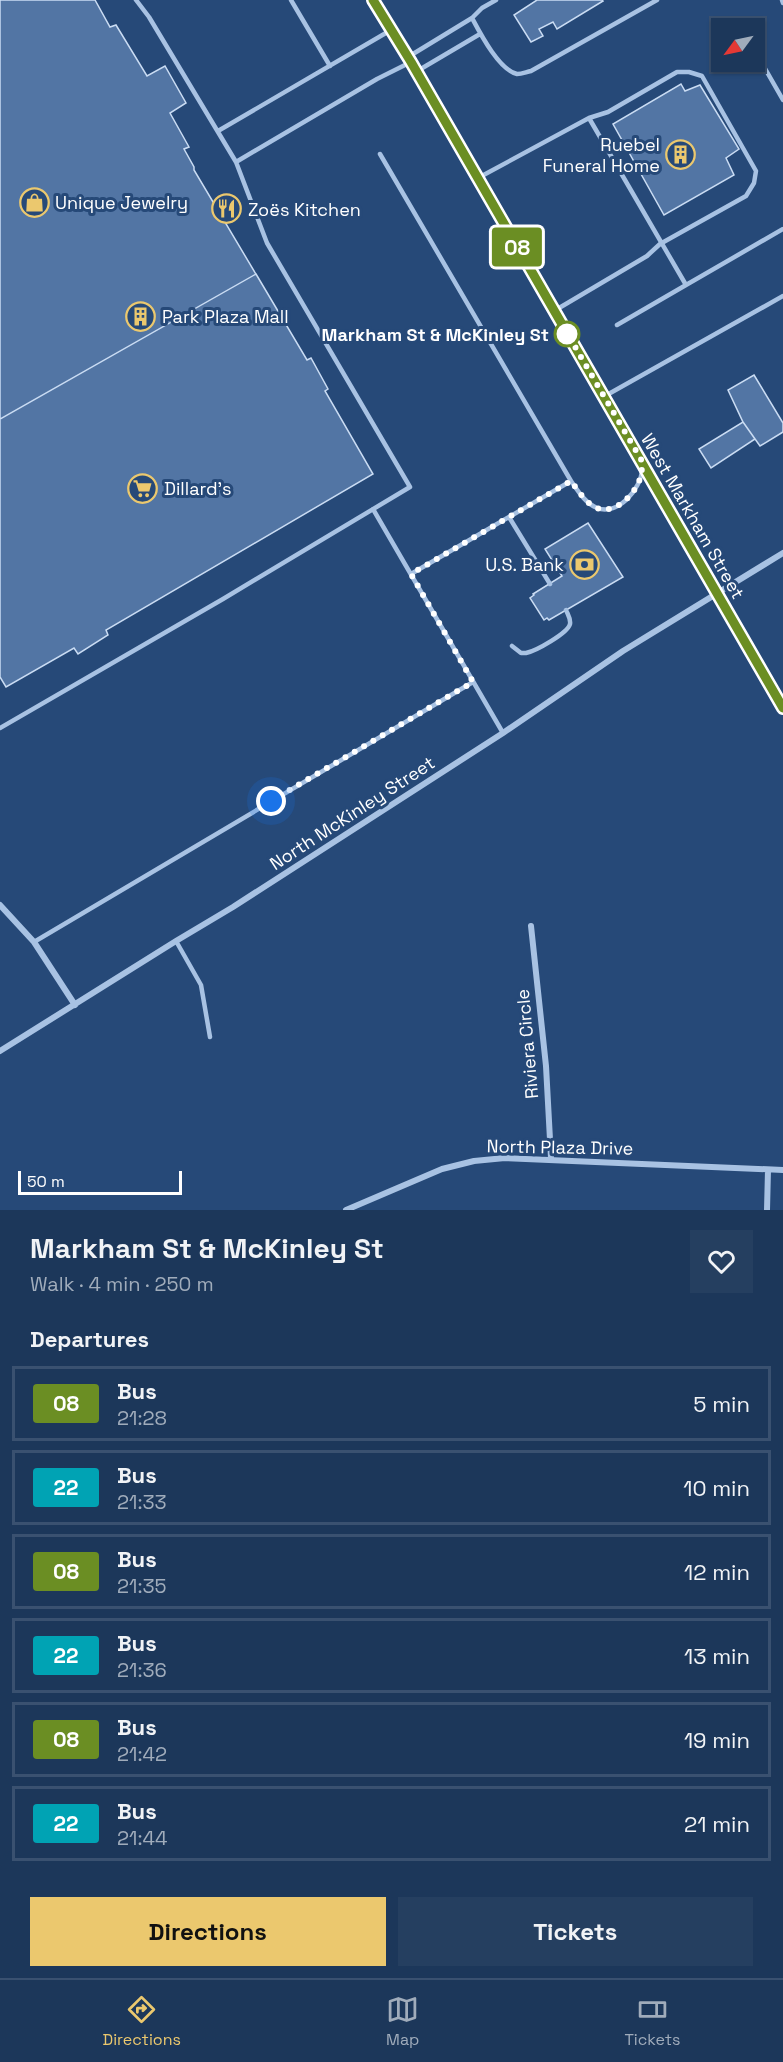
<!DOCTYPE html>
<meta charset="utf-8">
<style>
:root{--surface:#1c375a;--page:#253f60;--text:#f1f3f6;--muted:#a0acbb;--line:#3a5170;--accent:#ebc86e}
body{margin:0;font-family:"Space Grotesk",sans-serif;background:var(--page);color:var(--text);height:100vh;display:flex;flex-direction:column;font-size:22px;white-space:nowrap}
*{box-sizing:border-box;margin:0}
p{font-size:20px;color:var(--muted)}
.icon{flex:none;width:33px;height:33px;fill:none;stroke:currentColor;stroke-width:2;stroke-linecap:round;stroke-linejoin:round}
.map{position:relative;height:1210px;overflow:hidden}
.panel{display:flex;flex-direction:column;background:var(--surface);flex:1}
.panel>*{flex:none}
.badge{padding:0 12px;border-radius:4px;font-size:21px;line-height:39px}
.needle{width:39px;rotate:237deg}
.fabs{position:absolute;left:711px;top:18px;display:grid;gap:12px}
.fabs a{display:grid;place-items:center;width:54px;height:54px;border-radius:0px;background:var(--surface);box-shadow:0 2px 4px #0004,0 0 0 2px var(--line);font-size:30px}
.scale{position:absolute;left:18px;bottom:15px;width:164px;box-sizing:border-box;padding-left:6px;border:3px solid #fff;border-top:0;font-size:16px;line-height:21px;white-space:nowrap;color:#fff;-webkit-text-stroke:4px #264978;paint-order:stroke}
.you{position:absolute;width:30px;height:30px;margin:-15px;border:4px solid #fff;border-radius:50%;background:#1a73e8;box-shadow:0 0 0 9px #1a73e833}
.map>.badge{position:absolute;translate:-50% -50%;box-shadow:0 0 0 3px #fff}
h2{padding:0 30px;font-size:22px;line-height:54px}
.round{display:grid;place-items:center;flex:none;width:63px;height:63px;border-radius:0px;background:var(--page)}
.summary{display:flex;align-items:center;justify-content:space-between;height:102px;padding:0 30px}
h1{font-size:28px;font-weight:700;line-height:45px}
.cta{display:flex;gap:12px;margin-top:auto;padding:12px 30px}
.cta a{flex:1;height:69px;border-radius:0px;background:var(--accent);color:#111;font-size:24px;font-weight:700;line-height:69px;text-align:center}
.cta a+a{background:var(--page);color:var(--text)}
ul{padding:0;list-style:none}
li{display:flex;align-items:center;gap:18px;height:75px;margin:0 12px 9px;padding:0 18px;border:3px solid var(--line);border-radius:0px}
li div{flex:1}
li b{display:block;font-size:22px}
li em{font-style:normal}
li .badge{min-width:66px;font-weight:700;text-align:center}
.menu{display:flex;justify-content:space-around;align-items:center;height:84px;border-top:2px solid var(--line);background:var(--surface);font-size:16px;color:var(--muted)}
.menu a{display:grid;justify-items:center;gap:3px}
.menu .on{color:var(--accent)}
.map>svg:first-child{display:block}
</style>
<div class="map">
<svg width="783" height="1210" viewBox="0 0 783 1210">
<rect width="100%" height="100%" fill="#264978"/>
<path fill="#5275a4" stroke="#cadcf3" stroke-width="1.5" d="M0,0H95L110,27L116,25L147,76L165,66L186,103L170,113L189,147L184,149L194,167V170L307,360L311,358L328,389L325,391L373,474L106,630L108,635L78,654L74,648L6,687L0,677Z
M537,0H602L603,1L557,29L553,22L539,29L543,36L531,42L514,15Z
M681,84L685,91L700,85L739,149L726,158L734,175L664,215L613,124Z
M256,274L307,360L311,358L328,389L325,391L373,474L106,630L108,635L78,654L74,648L6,687L0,677V419Z
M754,375L783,423V432L760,446L743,422L728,390Z
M743,422L755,439L711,468L699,449Z
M588,523L623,577L549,620L547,618L544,620L530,598L534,595L533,594L562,576L545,549Z"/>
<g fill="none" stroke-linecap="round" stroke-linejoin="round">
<path stroke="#a8c2e3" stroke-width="4.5" d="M291,0L330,66
M782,0L783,3
M472,18C480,33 499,70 517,74C522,74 526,72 531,71L657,0
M408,57L472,18L482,8L496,0
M763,65L783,100
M419,70L480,34
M589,118L686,285L617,325
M218,131L391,30
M380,154L571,481C578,491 585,503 597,508C618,516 641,489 642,470
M236,162L377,79L411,62
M478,178L589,118L608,112L677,72H689L702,76L756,171L754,183L746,196L660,244L647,256L554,311
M686,285L783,229
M605,396L783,296
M373,509L503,733
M509,517L550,584
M411,574L571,481
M512,646L521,653H526C536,651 568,633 570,624C571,619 568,615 566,610
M0,728L223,599L410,487L267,243L236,162L149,17L136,0
M176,941L201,985L210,1037
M34,942L473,682"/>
<path stroke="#a8c2e3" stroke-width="6" d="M0,905L34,942L75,1005
M531,926L546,1066L551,1158
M0,1051L176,941L233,907L503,733L623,651L783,553
M346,1210L442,1169L474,1161L505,1158L783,1170
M767,1210L768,1170"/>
<path stroke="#d1dff3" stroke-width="12" d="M373,0L411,62L783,708"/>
</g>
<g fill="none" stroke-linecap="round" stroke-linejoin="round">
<defs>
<path id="line" d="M373,0L411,62L783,708"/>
</defs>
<use href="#line" stroke="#fff" stroke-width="14"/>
<use href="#line" stroke="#6b8e23" stroke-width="9"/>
<path stroke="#fff" stroke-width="6" stroke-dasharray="0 10.8" d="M271,801L473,682L411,574L571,481C578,490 585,503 597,508C616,515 637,493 641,475C642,471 642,466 642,461L564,328L567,334"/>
</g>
<defs>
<symbol id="building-ring" viewBox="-11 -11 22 22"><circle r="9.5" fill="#264978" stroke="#ebc86e" stroke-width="1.5"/><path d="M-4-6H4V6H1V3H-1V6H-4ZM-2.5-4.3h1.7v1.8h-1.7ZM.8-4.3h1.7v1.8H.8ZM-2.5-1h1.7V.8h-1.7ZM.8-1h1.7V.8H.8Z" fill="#ebc86e"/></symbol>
<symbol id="shop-ring" viewBox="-11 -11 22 22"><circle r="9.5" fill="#264978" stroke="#ebc86e" stroke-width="1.5"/><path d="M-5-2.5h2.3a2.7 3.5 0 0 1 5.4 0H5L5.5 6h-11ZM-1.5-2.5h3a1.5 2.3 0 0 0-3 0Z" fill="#ebc86e"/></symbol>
<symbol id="restaurant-ring" viewBox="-11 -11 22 22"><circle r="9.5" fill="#264978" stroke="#ebc86e" stroke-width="1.5"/><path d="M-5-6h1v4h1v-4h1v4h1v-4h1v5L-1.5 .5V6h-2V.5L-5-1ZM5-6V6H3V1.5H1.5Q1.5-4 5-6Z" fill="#ebc86e"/></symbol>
<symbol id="supermarket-ring" viewBox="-11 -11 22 22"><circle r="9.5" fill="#264978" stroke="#ebc86e" stroke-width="1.5"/><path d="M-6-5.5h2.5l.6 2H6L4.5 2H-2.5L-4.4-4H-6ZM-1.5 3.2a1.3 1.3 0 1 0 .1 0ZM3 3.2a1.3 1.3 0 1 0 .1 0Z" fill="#ebc86e"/></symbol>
<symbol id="bank-ring" viewBox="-11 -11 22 22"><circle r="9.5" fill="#264978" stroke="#ebc86e" stroke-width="1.5"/><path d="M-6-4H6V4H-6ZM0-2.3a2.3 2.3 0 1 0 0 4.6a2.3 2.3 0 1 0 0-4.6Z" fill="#ebc86e"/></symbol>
</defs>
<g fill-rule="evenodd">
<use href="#building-ring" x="664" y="138" width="33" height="33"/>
<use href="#shop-ring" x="18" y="186" width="33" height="33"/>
<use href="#restaurant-ring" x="210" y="192" width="33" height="33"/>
<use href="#building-ring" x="124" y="300" width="33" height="33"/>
<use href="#supermarket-ring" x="126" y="472" width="33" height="33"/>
<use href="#bank-ring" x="568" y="548" width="33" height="33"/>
</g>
<circle fill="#fff" stroke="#6b8e23" stroke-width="3" cx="567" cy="334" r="12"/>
<g text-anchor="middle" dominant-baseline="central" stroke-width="6" stroke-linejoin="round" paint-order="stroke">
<g font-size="18" fill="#fff" stroke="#264978" text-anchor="start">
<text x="660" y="144" text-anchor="end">Ruebel<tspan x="660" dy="21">Funeral Home</tspan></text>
<text x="55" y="202">Unique Jewelry</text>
<text x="248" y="209">Zoës Kitchen</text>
<text x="162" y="316">Park Plaza Mall</text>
<text x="164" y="488">Dillard's</text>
<text x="564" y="564" text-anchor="end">U.S. Bank</text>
</g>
<g font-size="18" font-weight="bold" fill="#fff" stroke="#264978" text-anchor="end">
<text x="549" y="334">Markham St &amp; McKinley St</text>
</g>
<g font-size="18" fill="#fff" stroke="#264978">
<text transform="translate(693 516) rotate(60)">West Markham Street</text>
<text transform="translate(352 813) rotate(-33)">North McKinley Street</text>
<text transform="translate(527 1044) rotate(-95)">Riviera Circle</text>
<text transform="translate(560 1147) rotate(1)">North Plaza Drive</text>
</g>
</g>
</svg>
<div class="fabs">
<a><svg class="needle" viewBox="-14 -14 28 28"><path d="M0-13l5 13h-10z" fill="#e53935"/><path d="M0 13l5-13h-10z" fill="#a0acbb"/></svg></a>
</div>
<div class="scale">50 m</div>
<div class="you" style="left:271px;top:801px"></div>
<b class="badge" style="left:517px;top:247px;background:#6b8e23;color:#fff">08</b>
</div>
<section class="panel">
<div class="summary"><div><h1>Markham St &amp; McKinley St</h1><p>Walk · 4 min · 250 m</p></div><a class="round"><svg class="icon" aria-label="heart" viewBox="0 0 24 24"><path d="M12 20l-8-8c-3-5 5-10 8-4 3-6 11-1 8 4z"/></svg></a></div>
<h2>Departures</h2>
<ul>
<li><span class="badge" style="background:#6b8e23;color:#fff">08</span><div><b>Bus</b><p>21:28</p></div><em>5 min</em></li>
<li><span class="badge" style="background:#00a3b4;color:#fff">22</span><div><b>Bus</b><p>21:33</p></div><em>10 min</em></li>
<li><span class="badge" style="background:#6b8e23;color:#fff">08</span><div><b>Bus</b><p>21:35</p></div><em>12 min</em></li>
<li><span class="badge" style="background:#00a3b4;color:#fff">22</span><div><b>Bus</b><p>21:36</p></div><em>13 min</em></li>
<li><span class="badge" style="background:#6b8e23;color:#fff">08</span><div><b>Bus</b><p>21:42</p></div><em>19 min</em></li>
<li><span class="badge" style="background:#00a3b4;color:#fff">22</span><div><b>Bus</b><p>21:44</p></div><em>21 min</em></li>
</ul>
<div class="cta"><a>Directions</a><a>Tickets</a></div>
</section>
<nav class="menu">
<a class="on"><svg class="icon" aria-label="directions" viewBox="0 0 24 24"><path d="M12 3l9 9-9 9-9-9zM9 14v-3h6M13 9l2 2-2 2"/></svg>Directions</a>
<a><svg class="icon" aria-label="map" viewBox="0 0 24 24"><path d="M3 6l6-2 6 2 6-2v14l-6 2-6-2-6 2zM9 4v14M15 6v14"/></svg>Map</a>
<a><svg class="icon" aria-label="tickets" viewBox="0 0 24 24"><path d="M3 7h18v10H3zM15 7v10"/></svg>Tickets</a>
</nav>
